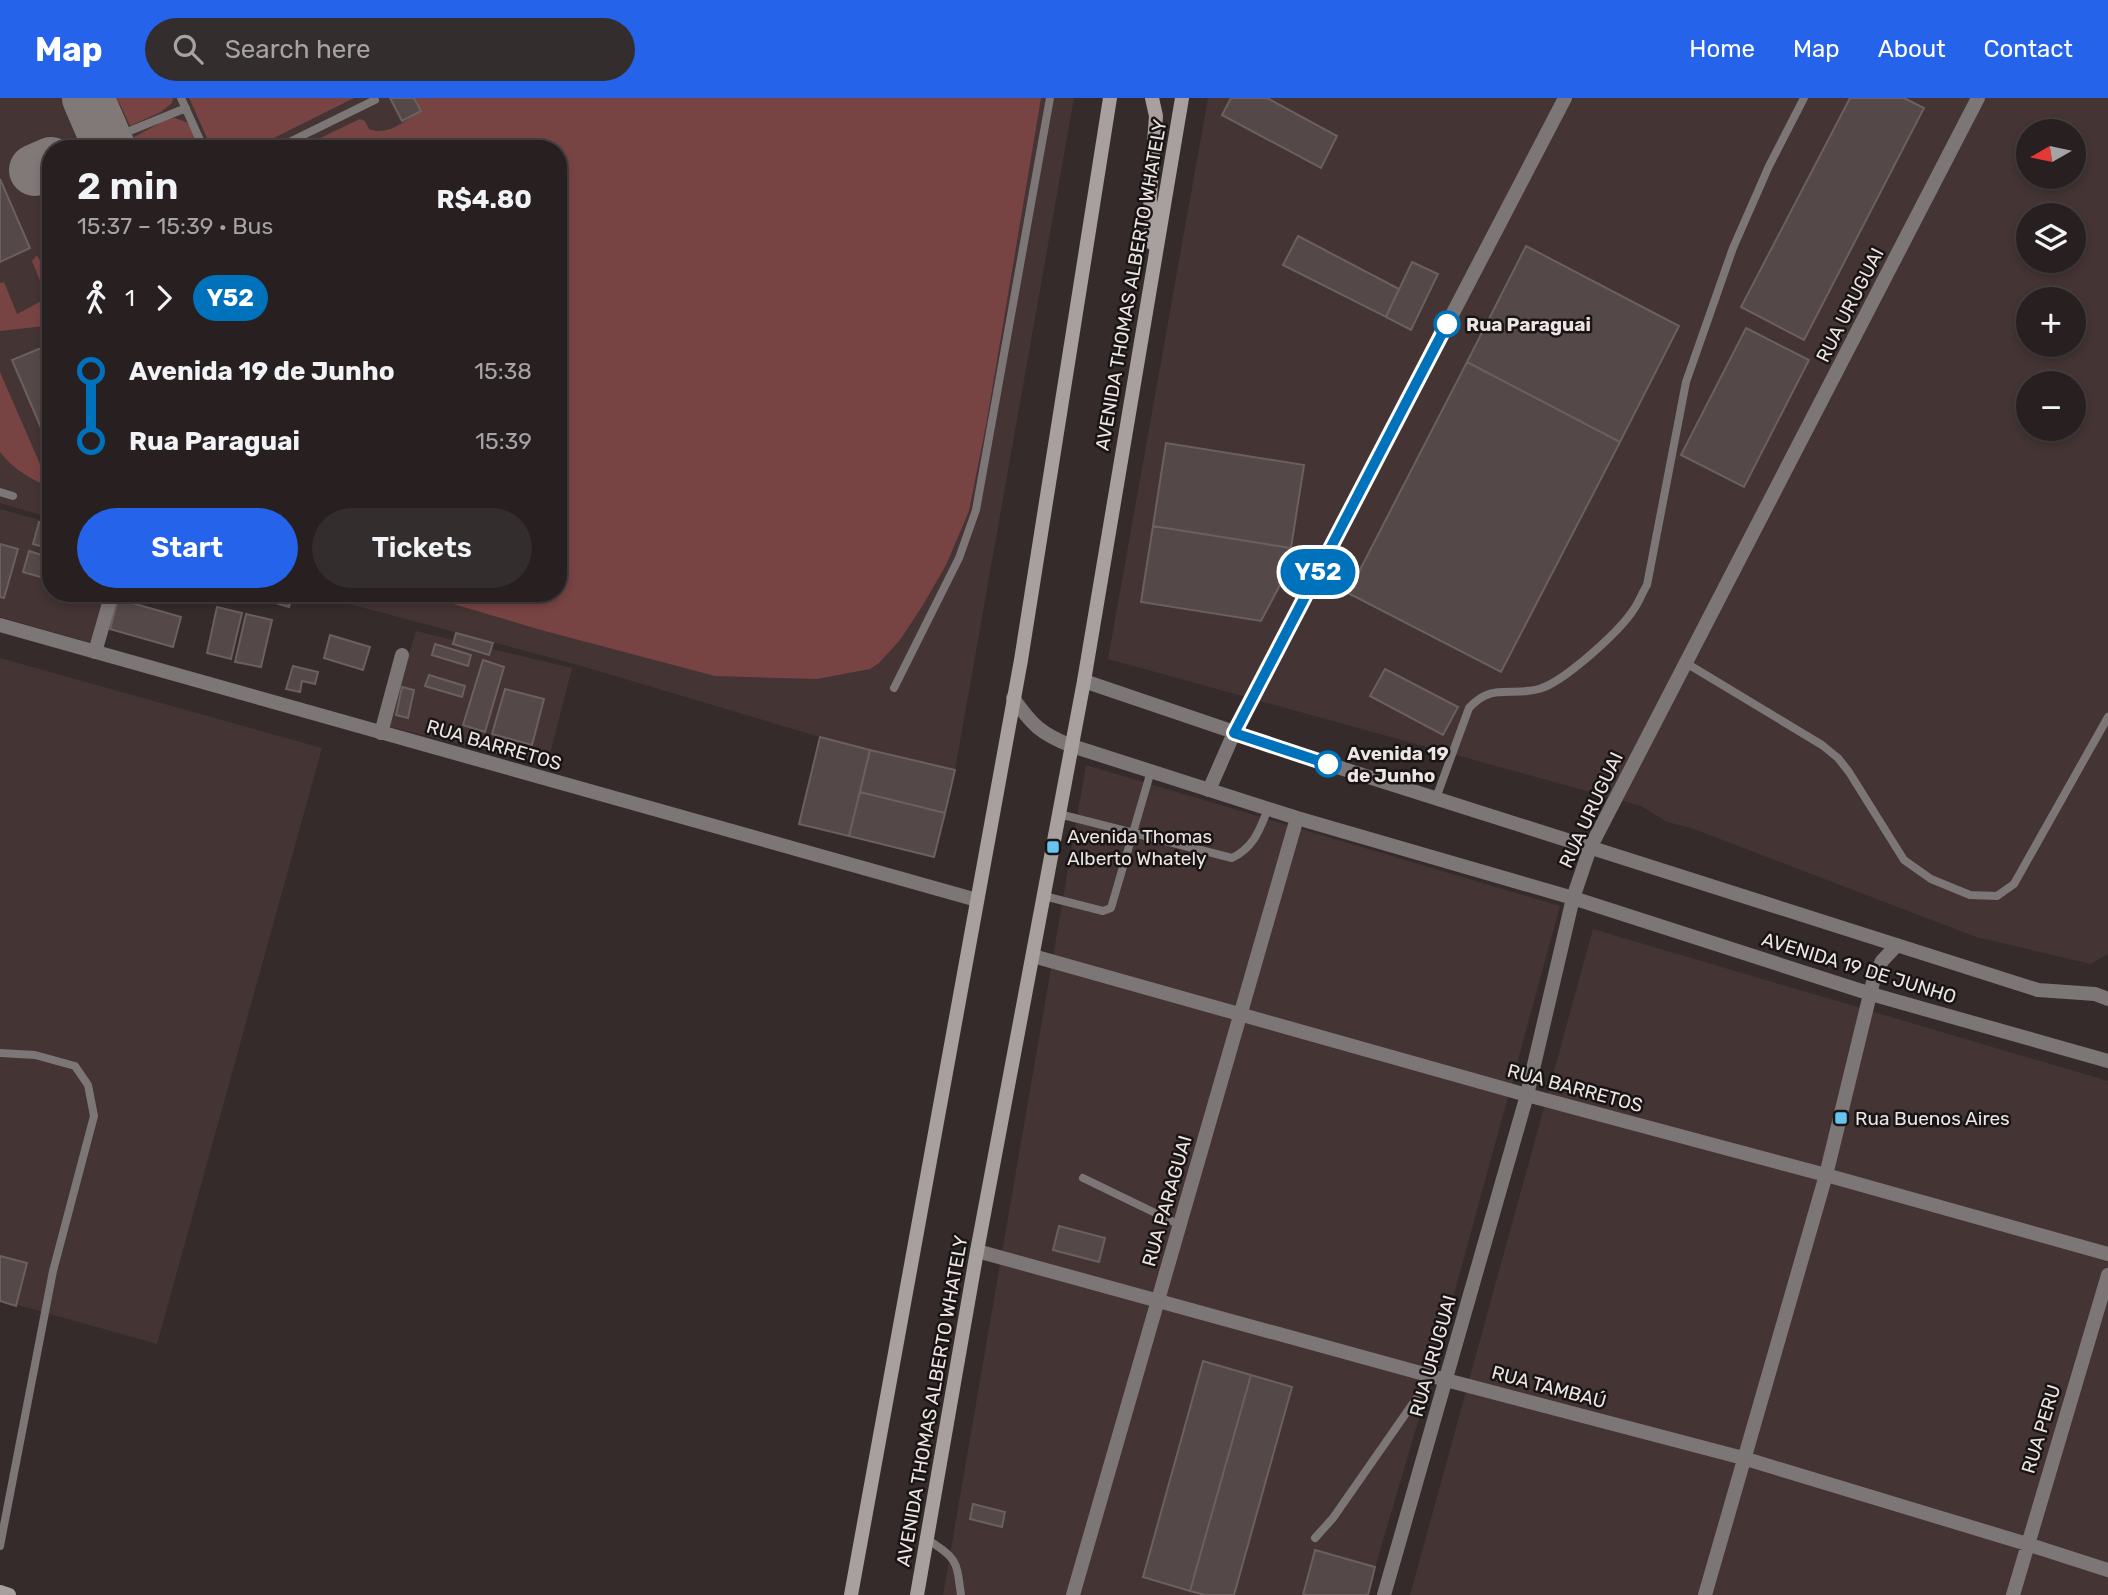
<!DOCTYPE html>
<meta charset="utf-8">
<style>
:root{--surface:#282020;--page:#342d2d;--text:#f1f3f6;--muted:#a5a3a5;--line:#443e3e;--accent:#2563eb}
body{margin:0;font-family:Rubik,sans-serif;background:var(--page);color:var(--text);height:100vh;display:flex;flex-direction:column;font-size:26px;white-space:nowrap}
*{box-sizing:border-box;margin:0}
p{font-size:23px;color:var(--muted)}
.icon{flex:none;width:38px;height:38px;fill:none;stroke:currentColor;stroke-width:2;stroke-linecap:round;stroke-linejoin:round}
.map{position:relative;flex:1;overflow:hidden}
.panel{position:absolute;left:42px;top:42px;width:525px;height:462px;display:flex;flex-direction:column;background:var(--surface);border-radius:28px;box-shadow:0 4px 10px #0003,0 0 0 2px var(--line)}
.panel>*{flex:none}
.badge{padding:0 14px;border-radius:23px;font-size:24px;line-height:46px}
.needle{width:46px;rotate:261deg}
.fabs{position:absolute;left:2016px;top:21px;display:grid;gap:14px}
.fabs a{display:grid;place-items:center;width:70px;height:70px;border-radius:50%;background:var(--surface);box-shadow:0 4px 10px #0003,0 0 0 2px var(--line);font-size:35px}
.map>.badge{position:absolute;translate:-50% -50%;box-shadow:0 0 0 4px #fff}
.legs{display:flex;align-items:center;gap:10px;height:77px;padding:0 35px;font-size:23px}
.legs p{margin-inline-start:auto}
.summary{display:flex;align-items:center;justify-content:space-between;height:119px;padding:0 35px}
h1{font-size:38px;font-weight:600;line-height:52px}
.action{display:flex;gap:14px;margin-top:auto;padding:14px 35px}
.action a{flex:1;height:80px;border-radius:42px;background:var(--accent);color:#fff;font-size:28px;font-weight:600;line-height:80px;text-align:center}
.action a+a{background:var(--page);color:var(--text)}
ul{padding:0 35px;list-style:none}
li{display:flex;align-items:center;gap:24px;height:70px;font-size:26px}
li i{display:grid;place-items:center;width:10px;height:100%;margin:0 9px;background:currentColor}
li i::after{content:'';width:18px;height:18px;margin:-9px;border:5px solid;border-radius:50%;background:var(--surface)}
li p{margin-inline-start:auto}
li:first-child i{background:linear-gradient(#0000 50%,currentColor 0)}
li:last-child i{background:linear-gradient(currentColor 50%,#0000 0)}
header{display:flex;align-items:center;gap:42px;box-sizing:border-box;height:98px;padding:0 35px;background:var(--accent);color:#fff}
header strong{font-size:33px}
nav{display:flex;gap:38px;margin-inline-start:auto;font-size:24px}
.search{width:490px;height:63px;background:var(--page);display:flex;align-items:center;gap:18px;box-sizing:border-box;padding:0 24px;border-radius:38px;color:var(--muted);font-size:26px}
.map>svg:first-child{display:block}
</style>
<header>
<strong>Map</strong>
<div class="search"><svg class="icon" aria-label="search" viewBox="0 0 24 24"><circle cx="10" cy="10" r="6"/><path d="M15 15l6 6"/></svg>Search here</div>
<nav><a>Home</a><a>Map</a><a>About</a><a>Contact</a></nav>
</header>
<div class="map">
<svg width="2108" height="1497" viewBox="0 0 2108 1497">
<rect width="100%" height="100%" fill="#352b2b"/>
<path fill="#443434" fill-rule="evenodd" d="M0,0H1074L955,672L820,639L571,565L308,495H558V51H51V420L0,405Z
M1208,0H2108V856L2091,866L1976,839L1691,730L1667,724L1641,708L1108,561ZM2028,33H2074V79H2028ZM2028,117H2074V163H2028ZM2028,201H2074V247H2028ZM2028,285H2074V331H2028Z
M0,411L51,425V495H106L91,545L0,519Z
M416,533L572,570L547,668L387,628Z
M0,560L322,650L157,1246L0,1202Z
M1086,667L1560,808L1437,1259L1367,1497H943Z
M1593,831L2108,983V1497H1410Z"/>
<path fill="#784343" d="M117,0H173L172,5L161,14L130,28Z
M189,0H354L252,51H212Z
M414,0H1041L987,322L969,413L946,467L923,507L900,542L879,565L870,571L817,581L715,578L541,532L416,495H558V51H297L360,21L365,23L369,31C388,39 405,22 421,13Z
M175,20L188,25L203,51H139L134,39L167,21Z
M37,157L51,184V225L45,228L0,233V185L4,184L17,216L47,200L32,163Z
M0,274L40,366L51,363V389C32,383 12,370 0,354Z"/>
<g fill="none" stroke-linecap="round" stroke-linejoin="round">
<path stroke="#817878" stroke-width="52" d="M88,0L110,51
M35,72L51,65"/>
</g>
<path fill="#544948" stroke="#6b5f5f" stroke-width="2" d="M390,0H414L421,13L402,23Z
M1231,0H1267L1337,38L1321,70L1222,17Z
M1850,0H1904L1924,10L1804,242L1741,209Z
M0,81L30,150L0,164Z
M1298,138L1399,191L1386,219L1283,167Z
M1526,148L1679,228L1620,344L1467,264Z
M1412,164L1438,176L1411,232L1386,219Z
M1746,230L1809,262L1744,389L1681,357Z
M51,246V345L48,346L12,262Z
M1467,264L1620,344L1501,574L1348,495Z
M1166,345L1304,367L1291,450L1153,428Z
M39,424L51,427V451L33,446Z
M1153,428L1291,450L1289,470L1261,523L1141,504Z
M0,446L18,451L4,500L0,499Z
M29,453L51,460V482L23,474Z
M279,495H293L289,509L276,505Z
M118,501L181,519L173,549L110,531Z
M217,509L242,515L231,561L207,555Z
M246,516L272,522L261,569L235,564Z
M456,535L493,545L489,557L453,546Z
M330,537L370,549L363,572L324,560Z
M435,546L471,557L468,568L432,557Z
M483,562L504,569L485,634L463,627Z
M293,568L318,574L315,586L302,583L300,594L286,591Z
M1385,571L1458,609L1443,637L1370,598Z
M429,577L465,588L462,599L425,588Z
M402,589L414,592L408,620L396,617Z
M505,591L544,601L532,647L492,636Z
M820,639L870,652L849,738L799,726Z
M870,652L955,672L945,715L860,694Z
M860,694L945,715L934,759L849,738Z
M1059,1128L1105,1140L1099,1164L1053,1152Z
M0,1158L27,1165L16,1208L0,1203Z
M1203,1263L1251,1277L1190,1493L1143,1479Z
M1251,1277L1292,1289L1234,1497H1205L1190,1493Z
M973,1406L1005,1414L1002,1429L970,1421Z
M1315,1452L1375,1469L1368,1497H1303Z"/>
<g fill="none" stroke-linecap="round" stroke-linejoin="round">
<path stroke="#7c7676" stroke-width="8" d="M181,0L204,51
M132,32L186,10
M275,51L375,2
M0,394L13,398
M1686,565L1822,647L1838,660L1849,674L1904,762L1931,781L1970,797L1997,798L2014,786L2108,619
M894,590L959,460L976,412L1050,0
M1436,700L1469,610C1492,584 1511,599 1539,591C1564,584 1620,533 1634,511C1639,504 1642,495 1647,487L1686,284L1733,150L1769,68L1804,0
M1059,716L1232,760C1254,749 1259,733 1268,711
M1044,798L1103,813L1111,810L1151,673
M0,955L35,957L75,968L88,987L94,1018L53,1173L0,1448
M1083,1080L1180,1127
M1315,1440L1333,1420L1432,1278
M927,1441C958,1462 956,1461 961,1497"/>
<path stroke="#7c7676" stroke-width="14" d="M0,527L977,802
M95,554L112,495
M1084,583L1328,666L2038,892L2095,896L2108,901
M1013,600C1032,627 1041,636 1072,648L1297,720L1573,800L1871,896L2108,963
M381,635L402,557
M1209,692L1234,635L1565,0
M1033,858L1527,997L1826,1077L2108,1156
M977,1153L1446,1282L1743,1360L2027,1446L2108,1472
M1073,1497L1297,720
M1384,1497L1527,997L1573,800L1590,750L1978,0
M1705,1497L1826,1077L1874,880L1882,863L1897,847
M2013,1497L2108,1177"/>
<path stroke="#a89f9f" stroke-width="14" d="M1152,145L1150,98L1156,18L1152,0
M0,1494L9,1497
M851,1497L1021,562L1110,0
M917,1497L977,1153L1084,583L1182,0"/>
</g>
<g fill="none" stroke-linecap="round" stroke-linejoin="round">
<defs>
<path id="line-1" d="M1328,666L1234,635L1447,226"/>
</defs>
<use href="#line-1" stroke="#fff" stroke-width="16"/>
<use href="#line-1" stroke="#0072bc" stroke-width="10"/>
</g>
<g fill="#fff" stroke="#0072bc" stroke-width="3.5">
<circle cx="1447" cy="226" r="12"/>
<circle cx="1328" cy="666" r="12"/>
</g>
<g fill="#66c4ef" stroke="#191515" stroke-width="2.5">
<rect x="1046" y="742" width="14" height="14" rx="3.5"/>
<rect x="1834" y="1013" width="14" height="14" rx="3.5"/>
</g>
<g text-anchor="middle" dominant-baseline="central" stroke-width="5" stroke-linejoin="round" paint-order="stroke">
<g font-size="19" fill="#ece5e4" stroke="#191515">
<text transform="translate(1131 187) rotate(-80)">AVENIDA THOMAS ALBERTO WHATELY</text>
<text transform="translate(1850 207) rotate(-63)">RUA URUGUAI</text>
<text transform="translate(494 647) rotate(16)">RUA BARRETOS</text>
<text transform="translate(1591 712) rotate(-65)">RUA URUGUAI</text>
<text transform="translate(1859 870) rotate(17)">AVENIDA 19 DE JUNHO</text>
<text transform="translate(1575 990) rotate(15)">RUA BARRETOS</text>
<text transform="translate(1167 1103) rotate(-74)">RUA PARAGUAI</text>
<text transform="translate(1433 1258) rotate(-74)">RUA URUGUAI</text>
<text transform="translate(1549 1289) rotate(15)">RUA TAMBAÚ</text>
<text transform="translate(932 1303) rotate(-80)">AVENIDA THOMAS ALBERTO WHATELY</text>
<text transform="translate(2041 1331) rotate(-73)">RUA PERU</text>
</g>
<g font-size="19" font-weight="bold" fill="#ece5e4" stroke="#191515" text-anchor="start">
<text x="1466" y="226">Rua Paraguai</text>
<text x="1347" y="655">Avenida 19<tspan x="1347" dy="22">de Junho</tspan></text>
</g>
<g font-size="19" fill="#ece5e4" stroke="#191515" text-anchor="start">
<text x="1067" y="738">Avenida Thomas<tspan x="1067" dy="22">Alberto Whately</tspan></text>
<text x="1855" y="1020">Rua Buenos Aires</text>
</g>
</g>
</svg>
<div class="fabs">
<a><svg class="needle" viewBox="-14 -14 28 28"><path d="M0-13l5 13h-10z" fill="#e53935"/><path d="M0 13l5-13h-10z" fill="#a5a3a5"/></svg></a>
<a><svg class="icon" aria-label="layers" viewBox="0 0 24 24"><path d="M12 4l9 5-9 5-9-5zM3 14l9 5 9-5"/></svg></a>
<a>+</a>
<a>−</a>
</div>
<b class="badge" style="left:1318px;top:474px;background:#0072bc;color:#fff">Y52</b>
<section class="panel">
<div class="summary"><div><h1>2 min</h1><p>15:37 – 15:39 · Bus</p></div><b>R$4.80</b></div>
<div class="legs"><svg class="icon" aria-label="walk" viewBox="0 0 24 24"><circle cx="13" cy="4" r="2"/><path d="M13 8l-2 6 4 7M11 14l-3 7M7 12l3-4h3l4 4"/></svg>1<svg class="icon" aria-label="forward" viewBox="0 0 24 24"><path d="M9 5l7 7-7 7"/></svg><b class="badge" style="background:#0072bc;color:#fff">Y52</b></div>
<ul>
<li><i style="color:#0072bc"></i><b>Avenida 19 de Junho</b><p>15:38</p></li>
<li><i style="color:#0072bc"></i><b>Rua Paraguai</b><p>15:39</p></li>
</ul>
<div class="action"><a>Start</a><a>Tickets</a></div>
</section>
</div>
